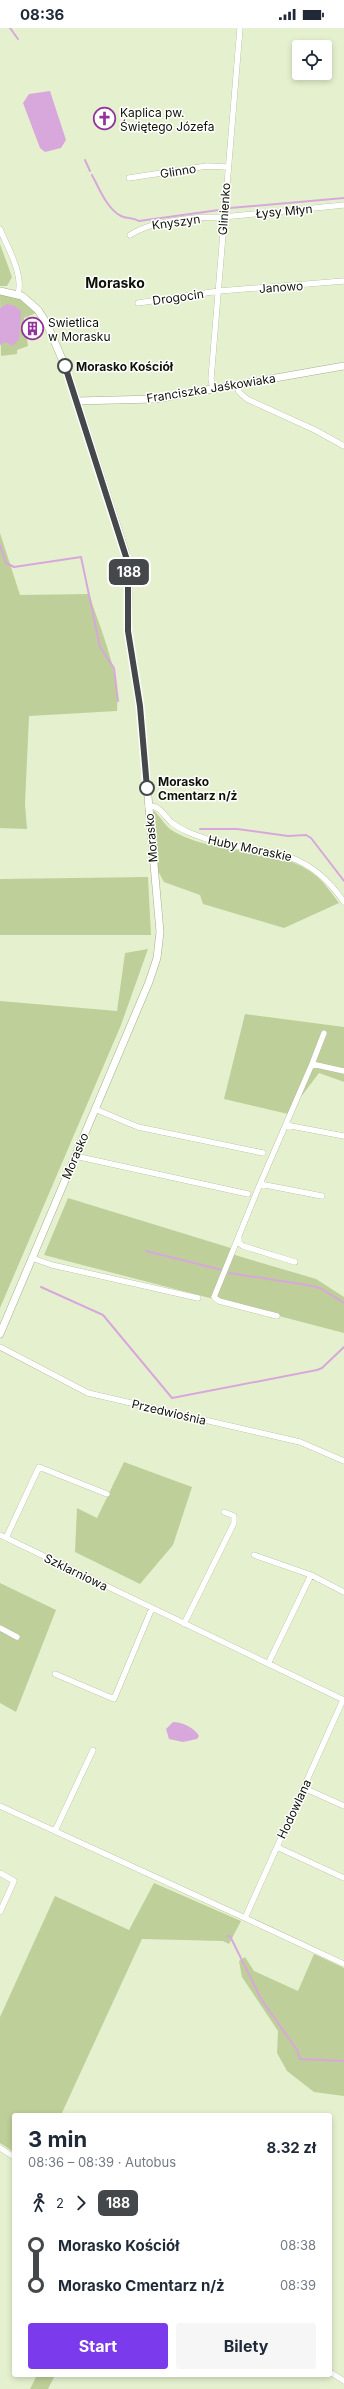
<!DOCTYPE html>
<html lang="pl">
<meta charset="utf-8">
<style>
:root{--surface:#fff;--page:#f6f6f7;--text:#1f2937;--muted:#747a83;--accent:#7c3aed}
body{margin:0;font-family:Inter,sans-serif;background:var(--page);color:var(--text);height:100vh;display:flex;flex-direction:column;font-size:15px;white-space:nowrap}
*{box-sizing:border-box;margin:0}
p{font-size:13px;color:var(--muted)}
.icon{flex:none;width:22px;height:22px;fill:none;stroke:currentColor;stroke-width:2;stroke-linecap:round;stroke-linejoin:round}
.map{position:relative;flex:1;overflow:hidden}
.panel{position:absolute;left:12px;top:2085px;width:320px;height:264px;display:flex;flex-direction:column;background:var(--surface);border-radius:4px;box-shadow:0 2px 6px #0003}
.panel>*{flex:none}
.badge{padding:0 8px;border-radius:6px;font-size:14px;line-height:26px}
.fabs{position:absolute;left:292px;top:12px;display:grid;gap:8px}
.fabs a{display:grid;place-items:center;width:40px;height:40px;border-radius:4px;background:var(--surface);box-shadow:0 2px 6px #0003;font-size:20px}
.map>.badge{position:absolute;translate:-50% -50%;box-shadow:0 0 0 2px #fff}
.legs{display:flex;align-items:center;gap:6px;height:44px;padding:0 16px;font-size:13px}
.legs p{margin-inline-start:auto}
.head{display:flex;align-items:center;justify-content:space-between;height:68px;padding:0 16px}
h1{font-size:22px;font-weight:700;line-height:30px}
.button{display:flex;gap:8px;margin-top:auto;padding:8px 16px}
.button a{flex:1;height:46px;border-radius:4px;background:var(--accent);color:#fff;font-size:16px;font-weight:700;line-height:46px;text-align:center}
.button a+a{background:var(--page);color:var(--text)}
ul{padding:0 16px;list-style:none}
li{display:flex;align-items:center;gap:14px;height:40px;font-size:15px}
li i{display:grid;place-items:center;width:6px;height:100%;margin:0 5px;background:currentColor}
li i::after{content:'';width:10px;height:10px;margin:-5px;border:3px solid;border-radius:50%;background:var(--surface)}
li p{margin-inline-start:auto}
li:first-child i{background:linear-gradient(#0000 50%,currentColor 0)}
li:last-child i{background:linear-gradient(currentColor 50%,#0000 0)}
.status{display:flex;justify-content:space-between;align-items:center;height:28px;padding:0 20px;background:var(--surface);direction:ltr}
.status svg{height:11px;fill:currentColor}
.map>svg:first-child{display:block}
</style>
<div class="status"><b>08:36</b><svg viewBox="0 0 49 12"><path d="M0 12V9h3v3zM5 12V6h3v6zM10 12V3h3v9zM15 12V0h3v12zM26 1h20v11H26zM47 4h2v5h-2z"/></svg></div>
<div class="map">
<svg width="344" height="2361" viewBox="0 0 344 2361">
<rect width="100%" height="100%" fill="#e5f1ce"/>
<path fill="#becf99" d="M0,216L12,249L7,258H0Z
M0,266L16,268L36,285L24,290L28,318L17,322V326L1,328Z
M0,505L20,567L89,566C101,603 120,644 117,683L29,688L25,776L27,801L0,800Z
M154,783C160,788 164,796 170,801C212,829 276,816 315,847C324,854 332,866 339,875L284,900L203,876L200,867L164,854L158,843L152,785Z
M148,849L151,907H0V851Z
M148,921L121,997L0,1280V973L117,983L125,925Z
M245,986L344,999V1054L319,1045L288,1086L224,1071Z
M68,1170L234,1221L235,1227L316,1251L344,1269V1305L44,1227Z
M124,1434L192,1459L173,1517L140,1556L75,1524L77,1480L97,1490Z
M0,1555L56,1582L16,1684L0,1675Z
M154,1855L241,1893L229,1916L223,1913L142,1911L61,2087H14V2124L0,2115V1989L55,1868L129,1902Z
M314,1926L344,1940V2068L314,2064L287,2043L277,2025L278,2003L242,1949L239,1933L245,1929L254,1943L298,1963Z
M37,2347H55L48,2361H30Z"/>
<path fill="#d8a8dc" d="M50,63L66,112L61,120L45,124L40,120L23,75L29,66Z
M7,276L15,278L21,283L19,312L12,318L6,314L0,317V280Z
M173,1694C182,1694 195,1700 199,1708L197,1711L183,1714L169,1711L166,1701Z"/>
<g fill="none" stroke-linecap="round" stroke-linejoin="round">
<path stroke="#d8a8dc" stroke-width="2" d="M10,0L18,11
M85,132L90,143
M92,147C99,160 107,181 121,188C127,191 132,189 139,193L219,182
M230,180L344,170
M0,517L6,535L14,539L81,529L100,619L114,640L118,673
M200,801H237L288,808L306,807L311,810L344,853
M146,1223L222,1242
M229,1245L307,1257L320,1260L344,1275
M41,1259L103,1287L172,1370L317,1342L322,1340L344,1319
M227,1908H230L261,1971L297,2022L300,2031L344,2033"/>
<defs>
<path id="minor" d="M129,150L207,138L227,139
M0,201C7,219 24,246 18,266
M130,207C153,192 196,189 223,189L344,177
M138,275L219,263L344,253
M237,357L239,364L247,371L315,402L344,418
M213,361L211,351L240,0
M148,778C160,777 164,788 172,795C177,799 184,802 190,805C252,831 299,808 344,874
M312,1036L324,1005
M95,1081L138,1099L263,1125
M286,1097L344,1108
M75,1128L248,1166
M260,1156L322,1168
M239,1210V1215L243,1218L295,1234
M32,1230L52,1237L198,1270
M277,1288L219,1273L214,1269L260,1156L312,1036L344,1043
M0,1319L88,1365L300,1414L344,1433
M0,1507L344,1672
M6,1510L39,1439L107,1466
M254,1527L311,1547L268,1636
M311,1547L344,1564
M184,1596L234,1495V1488L224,1484
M0,1600L17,1609
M55,1646L114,1671L152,1580
M304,1760L344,1778
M0,1778L245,1890L343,1672
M55,1803L93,1722
M277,1819L344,1850
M0,1845L14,1853L0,1884
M245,1890L344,1936
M0,2120L14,2129
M330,2344L344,2353"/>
<path id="tertiary" d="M0,263L22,268L38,282L47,296L65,338L125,523L129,546L128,603L140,678L160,904L157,930L149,954L0,1306
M76,373L155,371L344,338"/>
</defs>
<use href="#minor" stroke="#a3ae8d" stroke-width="6"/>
<use href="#tertiary" stroke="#a3ae8d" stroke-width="8"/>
<use href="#minor" stroke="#fff" stroke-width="5.5"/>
<use href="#tertiary" stroke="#fff" stroke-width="7"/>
</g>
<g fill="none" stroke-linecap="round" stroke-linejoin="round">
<defs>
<path id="line-1" d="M65,338L128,535V603L140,678L147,760"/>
</defs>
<use href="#line-1" stroke="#fff" stroke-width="9"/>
<use href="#line-1" stroke="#45484a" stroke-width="6"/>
</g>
<defs>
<symbol id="church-ring" viewBox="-11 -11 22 22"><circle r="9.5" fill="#fff" stroke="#93349c" stroke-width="1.5"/><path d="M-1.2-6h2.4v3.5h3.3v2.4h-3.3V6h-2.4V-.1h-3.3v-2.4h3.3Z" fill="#93349c"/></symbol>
<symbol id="building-ring" viewBox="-11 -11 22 22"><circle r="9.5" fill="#fff" stroke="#93349c" stroke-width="1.5"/><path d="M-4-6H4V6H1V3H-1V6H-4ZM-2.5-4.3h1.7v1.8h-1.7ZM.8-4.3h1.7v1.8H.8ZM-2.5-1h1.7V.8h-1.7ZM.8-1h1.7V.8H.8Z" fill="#93349c"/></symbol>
</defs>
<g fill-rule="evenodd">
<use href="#church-ring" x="92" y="78" width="25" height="25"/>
<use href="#building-ring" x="20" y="288" width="25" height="25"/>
</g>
<g fill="#fff" stroke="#45484a" stroke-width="2">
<circle cx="65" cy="338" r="7"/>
<circle cx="147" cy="760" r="7"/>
</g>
<g text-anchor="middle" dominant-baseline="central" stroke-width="3" stroke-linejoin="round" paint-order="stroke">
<g font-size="12" fill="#0e1206" stroke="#fff" text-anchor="start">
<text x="120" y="84">Kaplica pw.<tspan x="120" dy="14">Świętego Józefa</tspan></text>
<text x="48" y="294">Swietlica<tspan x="48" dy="14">w Morasku</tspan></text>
</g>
<g font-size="12" fill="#0e1206" stroke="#fff">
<text transform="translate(178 143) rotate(-9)">Glinno</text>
<text transform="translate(224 181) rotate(-86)">Glinienko</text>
<text transform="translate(284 183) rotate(-5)">Łysy Młyn</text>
<text transform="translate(176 194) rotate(-8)">Knyszyn</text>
<text transform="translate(281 259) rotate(-4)">Janowo</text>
<text transform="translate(178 269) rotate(-8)">Drogocin</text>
<text transform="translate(211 360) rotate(-9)">Franciszka Jaśkowiaka</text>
<text transform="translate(151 810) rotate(-95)">Morasko</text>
<text transform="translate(250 820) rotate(12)">Huby Moraskie</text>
<text transform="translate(75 1128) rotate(-67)">Morasko</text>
<text transform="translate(169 1384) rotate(13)">Przedwiośnia</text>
<text transform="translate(76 1544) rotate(26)">Szklarniowa</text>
<text transform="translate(294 1781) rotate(-65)">Hodowlana</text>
</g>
<g font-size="12" font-weight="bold" fill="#0e1206" stroke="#fff" text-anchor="start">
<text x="76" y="338">Morasko Kościół</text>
<text x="158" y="753">Morasko<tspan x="158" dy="14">Cmentarz n/ż</tspan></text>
</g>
<g font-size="14" font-weight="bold" fill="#0e1206" stroke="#fff">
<text x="115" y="254">Morasko</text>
</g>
</g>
</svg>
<div class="fabs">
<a><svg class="icon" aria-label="locate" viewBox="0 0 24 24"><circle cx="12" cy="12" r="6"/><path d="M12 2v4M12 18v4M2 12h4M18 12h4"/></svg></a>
</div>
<b class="badge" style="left:129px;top:544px;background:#45484a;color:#fff">188</b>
<section class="panel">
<div class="head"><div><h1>3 min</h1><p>08:36 – 08:39 · Autobus</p></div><b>8.32 zł</b></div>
<div class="legs"><svg class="icon" aria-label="walk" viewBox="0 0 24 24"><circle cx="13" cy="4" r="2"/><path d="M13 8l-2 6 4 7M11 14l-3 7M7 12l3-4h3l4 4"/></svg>2<svg class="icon" aria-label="forward" viewBox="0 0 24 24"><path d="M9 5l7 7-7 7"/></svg><b class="badge" style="background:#45484a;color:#fff">188</b></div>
<ul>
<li><i style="color:#45484a"></i><b>Morasko Kościół</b><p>08:38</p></li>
<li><i style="color:#45484a"></i><b>Morasko Cmentarz n/ż</b><p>08:39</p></li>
</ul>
<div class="button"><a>Start</a><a>Bilety</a></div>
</section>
</div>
